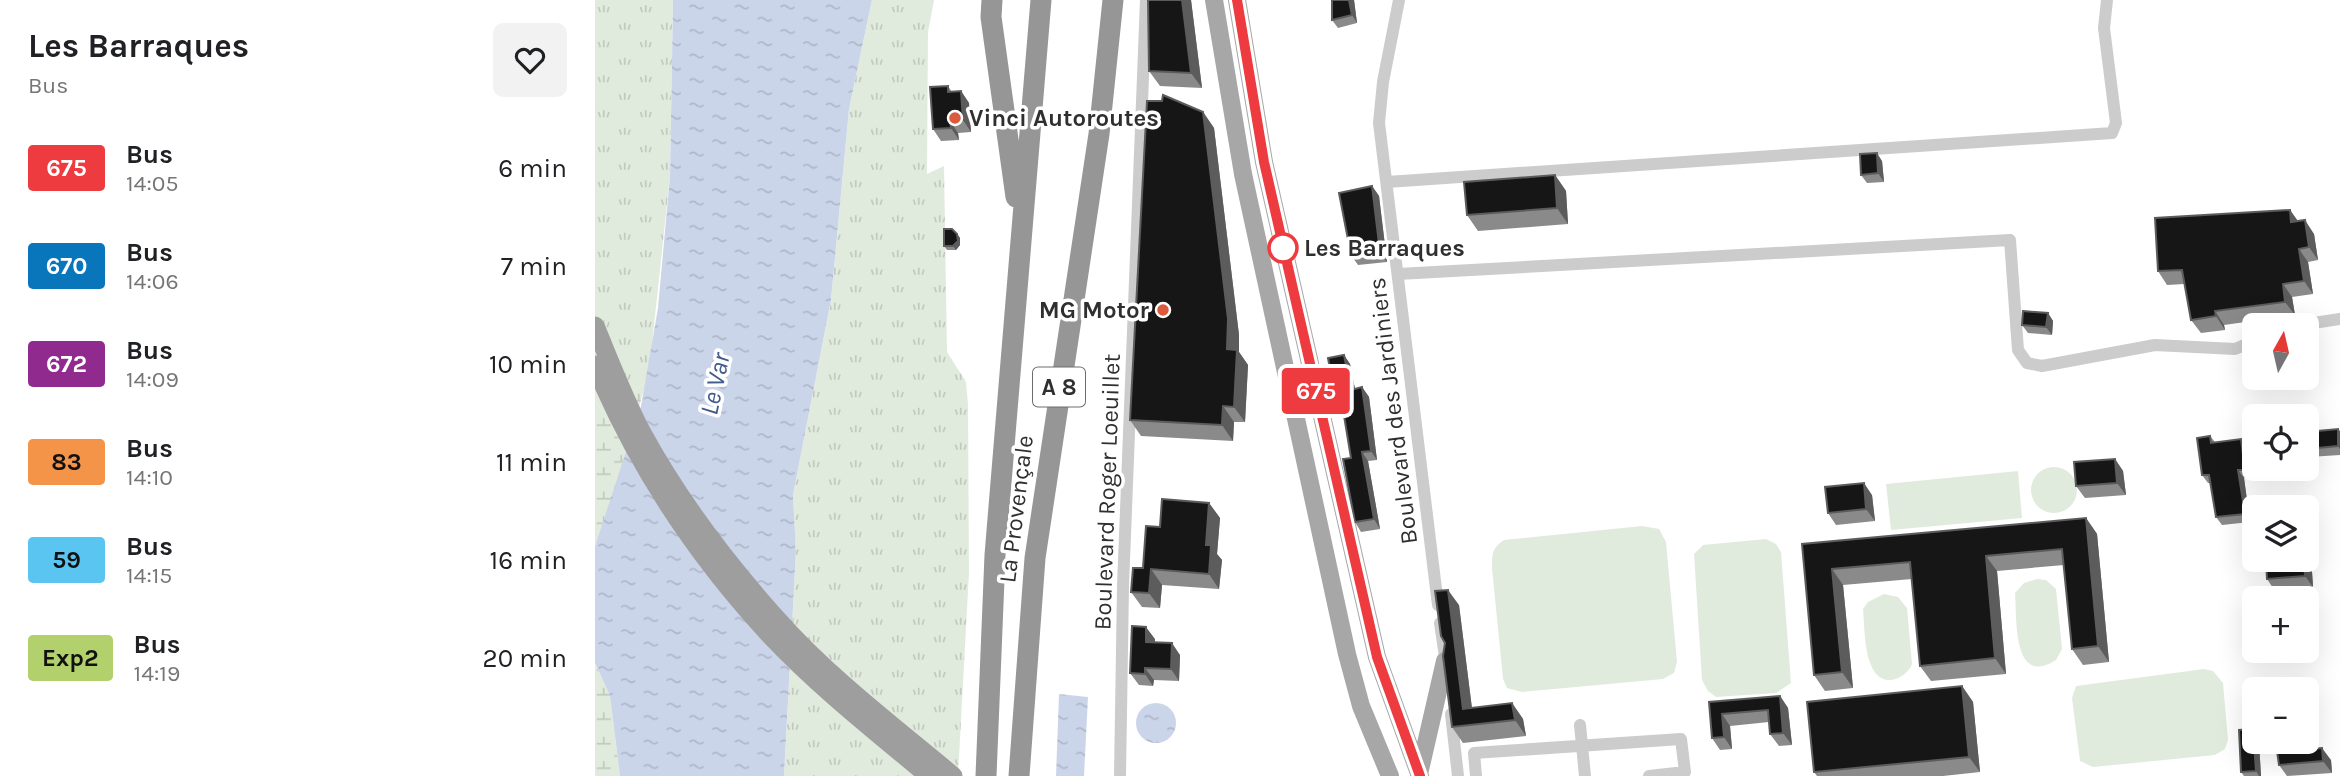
<!DOCTYPE html>
<html lang="fr">
<meta charset="utf-8">
<style>
:root{--surface:#fff;--page:#f2f2f2;--text:#202124;--muted:#757577}
body{margin:0;font-family:Karla,sans-serif;background:var(--page);color:var(--text);height:100vh;display:flex;flex-direction:column;font-size:26px;white-space:nowrap}
*{box-sizing:border-box;margin:0}
p{font-size:23px;color:var(--muted)}
.icon{flex:none;width:38px;height:38px;fill:none;stroke:currentColor;stroke-width:2;stroke-linecap:round;stroke-linejoin:round}
.map{position:relative;flex:1;overflow:hidden}
.panel{display:flex;flex-direction:column;background:var(--surface);width:595px}
.panel>*{flex:none}
.badge{padding:0 14px;border-radius:5px;font-size:24px;line-height:46px}
.needle{width:46px;rotate:8deg}
.tools{position:absolute;left:1647px;top:313px;display:grid;gap:14px}
.tools a{display:grid;place-items:center;width:77px;height:77px;border-radius:10px;background:var(--surface);box-shadow:0 7px 28px #0002;font-size:35px}
.map>.badge{position:absolute;translate:-50% -50%;box-shadow:0 0 0 4px #fff}
.round{display:grid;place-items:center;flex:none;width:74px;height:74px;border-radius:10px;background:var(--page)}
.summary{display:flex;align-items:center;justify-content:space-between;height:119px;padding:0 28px}
h1{font-size:33px;font-weight:700;line-height:52px}
ul{padding:0;list-style:none}
li{display:flex;align-items:center;gap:21px;height:98px;padding:0 28px}
li div{flex:1}
li b{display:block;font-size:26px}
li em{font-style:normal}
li .badge{min-width:77px;font-weight:700;text-align:center}
main{display:flex;flex:1;min-height:0}
.map>svg:first-child{display:block}
</style>
<main>
<section class="panel">
<div class="summary"><div><h1>Les Barraques</h1><p>Bus</p></div><a class="round"><svg class="icon" aria-label="heart" viewBox="0 0 24 24"><path d="M12 20l-8-8c-3-5 5-10 8-4 3-6 11-1 8 4z"/></svg></a></div>
<ul>
<li><span class="badge" style="background:#ee3b3f;color:#fff">675</span><div><b>Bus</b><p>14:05</p></div><em>6 min</em></li>
<li><span class="badge" style="background:#0976bc;color:#fff">670</span><div><b>Bus</b><p>14:06</p></div><em>7 min</em></li>
<li><span class="badge" style="background:#902a8f;color:#fff">672</span><div><b>Bus</b><p>14:09</p></div><em>10 min</em></li>
<li><span class="badge" style="background:#f39449;color:#111">83</span><div><b>Bus</b><p>14:10</p></div><em>11 min</em></li>
<li><span class="badge" style="background:#5bc5f2;color:#111">59</span><div><b>Bus</b><p>14:15</p></div><em>16 min</em></li>
<li><span class="badge" style="background:#b2d06c;color:#111">Exp2</span><div><b>Bus</b><p>14:19</p></div><em>20 min</em></li>
</ul>
</section>
<div class="map">
<svg width="1745" height="776" viewBox="0 0 1745 776">
<defs>
<pattern id="grass-tufts" width="24" height="20" patternUnits="userSpaceOnUse" patternTransform="scale(1.75)"><rect width="24" height="20" fill="#e1ebdd"/><path d="M3 7l-1-3M5 7V3M7 7l1-3M15 17l-1-3M17 17v-4M19 17l1-3" fill="none" stroke="#c1cabe"/></pattern>
<pattern id="wetland-marsh" width="20" height="14" patternUnits="userSpaceOnUse" patternTransform="scale(1.75)"><rect width="20" height="14" fill="#e1ebdd"/><path d="M1 5h8M5 5V1M11 12h8M15 12V8" fill="none" stroke="#c1cabe"/></pattern>
<pattern id="water-ripples" width="26" height="14" patternUnits="userSpaceOnUse" patternTransform="scale(1.75)"><rect width="26" height="14" fill="#cbd5ea"/><path d="M2 4q2-2 4 0t4 0M15 11q2-2 4 0t4 0" fill="none" stroke="#afb7c9"/></pattern>
</defs>
<rect width="100%" height="100%" fill="#fff"/>
<path fill="url(#grass-tufts)" d="M0,0H78L75,176L55,363L51,382L37,392L12,420L0,400Z
M277,0H339L333,32L332,174L349,166L352,352L371,382L373,405L374,572L363,776H189L201,551L198,495L236,300L254,109Z"/>
<path fill="url(#wetland-marsh)" d="M51,382L28,465L0,546V400L12,420L37,392Z
M0,663L15,696L25,776H0Z"/>
<path fill="#e1ebdd" d="M1436 490a23 23 0 1 1 46 0a23 23 0 1 1-46 0Z
M1423,471L1427,518L1296,530L1291,484Z
M1047,526L1064,529L1071,542L1082,662L1079,673L1068,679L927,692L912,688L908,679L897,568C897,554 897,548 909,540Z
M1171,539L1181,544L1186,552L1196,683L1181,693L1121,697L1113,691L1107,680L1099,554L1108,545Z
M1442,579L1451,580L1461,589L1467,649L1461,660C1417,688 1422,618 1420,593L1429,583Z
M1289,594L1303,597L1312,608L1317,664C1314,672 1305,679 1296,680C1268,682 1270,628 1268,609L1273,602Z
M1609,669L1618,671L1628,683L1633,740L1630,749L1620,755L1498,767L1485,761L1477,698L1481,686Z"/>
<path fill="url(#water-ripples)" d="M78,0H277L254,109L236,300L198,495L201,551L189,776H25L15,696L0,663V546L46,406L63,308L75,176Z
M464,694L493,697L489,776H461Z
M541 723a20 20 0 1 1 40 0a20 20 0 1 1-40 0Z"/>
<g fill="none" stroke-linecap="round" stroke-linejoin="round">
<path stroke="#ccc" stroke-width="12" d="M804,0L788,82L784,123L843,605
M792,182L1517,133L1521,123L1509,28L1512,0
M803,274L1415,240L1423,350L1432,363L1447,366L1560,345L1640,349L1659,341
M1699,326L1745,319
M845,623L851,664
M856,714L863,776
M985,725L990,776
M525,776L528,586L551,0
M881,776L879,753L1086,739L1090,772L1054,776"/>
<path stroke="#a7a7a7" stroke-width="18" d="M619,0L648,174L752,654L766,706L795,776
M642,0L669,162L782,657L825,776
M824,774L850,661"/>
<path stroke="#9e9e9e" stroke-width="19" d="M0,326C15,362 29,399 47,433C83,499 130,561 180,617C233,677 297,725 358,776
M0,365C41,464 102,556 175,635C223,686 280,731 334,776"/>
<path stroke="#969696" stroke-width="21" d="M397,0L396,17L421,197
M391,776L400,555L446,0
M424,776L440,558L504,134L518,0"/>
</g>
<path fill="#8a8a8a" d="M553,0H596L607,88L565,86L554,71Z
M759,0L762,23L743,28L737,20Z
M353,86L357,92L366,91L374,103L376,132L363,133L364,140L346,141L338,129Z
M608,112L619,128L644,335V352L653,365L650,422H639L638,441L546,436L535,420Z
M1287,161L1289,182L1272,183L1266,175Z
M960,175L971,191L973,224L883,231L872,215Z
M777,186L784,196L792,262L763,265L756,255Z
M1695,210L1703,221L1719,234L1723,260L1713,262L1718,294L1697,297L1700,315L1629,325L1630,330L1606,333L1596,320L1589,284L1572,285L1563,271Z
M362,234L365,238V245L361,250H352L349,246Z
M1453,313L1458,321L1457,335L1433,333L1427,325Z
M749,355L755,364L760,389L767,387L774,397L782,460L773,461L785,529L766,532L760,522L756,458L744,384H743L736,375Z
M1745,431V455L1714,457L1712,454V432Z
M1615,436L1620,442L1652,447L1655,477L1649,478L1655,522L1627,525L1621,517L1616,483H1613L1607,475Z
M1520,459L1528,471L1531,495L1490,498L1481,486Z
M1277,495L1280,521L1241,525L1233,513Z
M614,503L625,518L622,554L627,560L624,589L567,585L565,608L547,607L536,592L548,568L565,527Z
M1491,518L1502,534L1514,662L1488,665L1477,649L1469,565L1402,571L1411,674L1336,681L1325,666L1317,579L1248,585L1258,688L1230,691L1219,675L1207,544Z
M1716,556L1718,587L1680,591L1672,579Z
M864,605L877,708L917,703L928,719L931,736L868,743L857,727Z
M560,639V643L585,655L584,681L559,680L558,686L544,685L535,673Z
M1367,686L1378,702L1385,772L1348,776H1222L1219,772Z
M1185,696L1193,708L1197,745L1184,746L1175,734L1174,722L1135,726L1137,749L1125,750L1117,738L1114,702Z
M1658,729L1659,731V742H1664L1666,776H1649L1646,772Z
M1736,760L1737,773L1692,776L1684,765Z"/>
<path fill="#5c5c5c" d="M587,0H596L607,88L596,73Z
M754,0H759L762,23L757,15Z
M366,91L374,103L376,132L368,120Z
M608,112L619,128L644,335V352L653,365L650,422L639,407L632,349Z
M355,121L363,133L364,140L356,128Z
M1282,153L1287,161L1289,182L1283,173Z
M960,175L971,191L973,224L962,208Z
M777,186L784,196L792,262L785,252Z
M1695,210L1704,223L1696,222Z
M1710,220L1719,234L1723,260L1714,247Z
M362,234L365,238V245L361,250L358,246Z
M1704,249L1713,262L1718,294L1709,281Z
M1688,284L1697,297L1700,315L1690,302Z
M1620,311L1629,325L1630,330L1621,316Z
M1453,313L1458,321L1457,335L1451,327Z
M749,355L755,364L762,399L756,390Z
M767,387L774,397L782,460L776,451Z
M628,406L639,422L638,441L627,425Z
M1743,429L1745,431V449L1743,446Z
M1646,439L1652,447L1655,477L1650,470Z
M767,452L773,461L785,529L779,519Z
M1520,459L1528,471L1531,495L1522,483Z
M1643,470L1649,478L1655,522L1650,514Z
M1269,483L1277,495L1280,521L1271,509Z
M614,503L625,518L622,554L627,560L624,589L614,574L611,545Z
M1491,518L1502,534L1514,662L1503,646Z
M1712,550L1716,556L1718,587L1710,576L1709,560H1712Z
M1391,556L1402,571L1411,674L1400,658Z
M556,569L567,585L565,608L554,593Z
M1237,569L1248,585L1258,688L1247,672Z
M853,590L864,605L879,725L868,709Z
M551,627L560,639L559,654L551,642Z
M577,643L585,655L584,681L576,669Z
M550,668L559,680L558,686L550,674Z
M1367,686L1378,702L1385,772L1374,757Z
M1185,696L1193,708L1197,745L1188,733Z
M917,703L928,719L931,736L920,720Z
M1127,714L1135,726L1137,749L1129,737Z
M1658,729L1659,731V742H1664L1666,776H1664L1661,771Z
M1727,748L1736,760L1737,773L1728,761Z"/>
<path fill="#161616" stroke="#5c5c5c" stroke-width="2" d="M553,0H587L596,73L554,71Z
M737,0H754L757,15L737,20Z
M353,86V92L366,91L368,120L355,121L356,128L338,129L335,87Z
M568,95L608,112L633,319L632,349L642,350L639,407L628,406L627,425L535,420L552,101H567Z
M1282,153L1283,173L1266,175L1265,154Z
M960,175L962,208L872,215L869,182Z
M777,186L785,252L756,255L744,193Z
M1695,210L1696,222L1710,220L1714,247L1704,249L1709,281L1688,284L1690,302L1620,311L1621,316L1596,320L1587,270L1563,271L1560,218Z
M349,229H357L362,234L363,241L358,246H349Z
M1428,311L1453,313L1451,327L1427,325Z
M749,355L756,390L767,387L776,451L767,452L779,519L760,522L748,459L756,458L742,373L736,375L733,358Z
M1743,429V446L1712,449V432Z
M1615,436L1616,443L1646,439L1650,470H1643L1650,514L1621,517L1614,475H1607L1602,438Z
M1520,459L1522,483L1481,486L1479,462Z
M1269,483L1271,509L1233,513L1230,487Z
M567,499L614,503L611,545H616L614,574L556,569L554,593L536,592L538,568H548L551,526L565,527Z
M1491,518L1503,646L1477,649L1467,549L1391,556L1400,658L1325,666L1315,562L1237,569L1247,672L1219,675L1207,544Z
M1671,560H1709L1710,576L1672,579Z
M853,590L868,709L917,703L920,720L857,727L848,656L850,643L846,636L840,591Z
M537,626L551,627V642L577,643L576,669L550,668V674L535,673Z
M1367,686L1374,757L1219,772L1212,702Z
M1185,696L1188,733L1175,734L1173,710L1127,714L1129,737L1117,738L1114,702Z
M1658,729L1661,771L1646,772L1644,730Z
M1727,748L1728,761L1684,765L1682,751Z"/>
<g fill="none" stroke-linecap="round" stroke-linejoin="round">
<defs>
<path id="line" d="M642,0L669,162L782,657L825,776"/>
</defs>
<use href="#line" stroke="#fff" stroke-width="16"/>
<use href="#line" stroke="#ee3b3f" stroke-width="10"/>
</g>
<g fill="#db5a3b" stroke="#fff" stroke-width="2.5">
<circle cx="360" cy="118" r="7"/>
<circle cx="568" cy="310" r="7"/>
</g>
<circle fill="#fff" stroke="#ee3b3f" stroke-width="3.5" cx="688" cy="248" r="14"/>
<g text-anchor="middle" dominant-baseline="central" stroke-width="7" stroke-linejoin="round" paint-order="stroke">
<rect fill="#fff" stroke="#6d6d6d" stroke-width="2" x="438" y="367.5" width="52" height="39" rx="5"/>
<g font-size="23" font-weight="bold" fill="#2f2f2f">
<text x="464" y="387">A 8</text>
</g>
<g font-size="24" font-weight="bold" fill="#2f2f2f" stroke="#fff" text-anchor="start">
<text x="374" y="118">Vinci Autoroutes</text>
<text x="554" y="310" text-anchor="end">MG Motor</text>
</g>
<g font-size="24" font-weight="bold" fill="#2f2f2f" stroke="#fff" text-anchor="start">
<text x="709" y="248">Les Barraques</text>
</g>
<g font-size="24" fill="#2f2f2f" stroke="#fff">
<text transform="translate(798 411) rotate(-97)">Boulevard des Jardiniers</text>
<text transform="translate(512 492) rotate(-88)">Boulevard Roger Loeuillet</text>
<text transform="translate(421 509) rotate(-83)">La Provençale</text>
</g>
<g font-size="26" font-style="italic" fill="#415b8c" stroke="#fff">
<text transform="translate(120 384) rotate(-78)">Le Var</text>
</g>
</g>
</svg>
<div class="tools">
<a><svg class="needle" viewBox="-14 -14 28 28"><path d="M0-13l5 13h-10z" fill="#e53935"/><path d="M0 13l5-13h-10z" fill="#757577"/></svg></a>
<a><svg class="icon" aria-label="locate" viewBox="0 0 24 24"><circle cx="12" cy="12" r="6"/><path d="M12 2v4M12 18v4M2 12h4M18 12h4"/></svg></a>
<a><svg class="icon" aria-label="layers" viewBox="0 0 24 24"><path d="M12 4l9 5-9 5-9-5zM3 14l9 5 9-5"/></svg></a>
<a>+</a>
<a>−</a>
</div>
<b class="badge" style="left:721px;top:391px;background:#ee3b3f;color:#fff">675</b>
</div>
</main>
